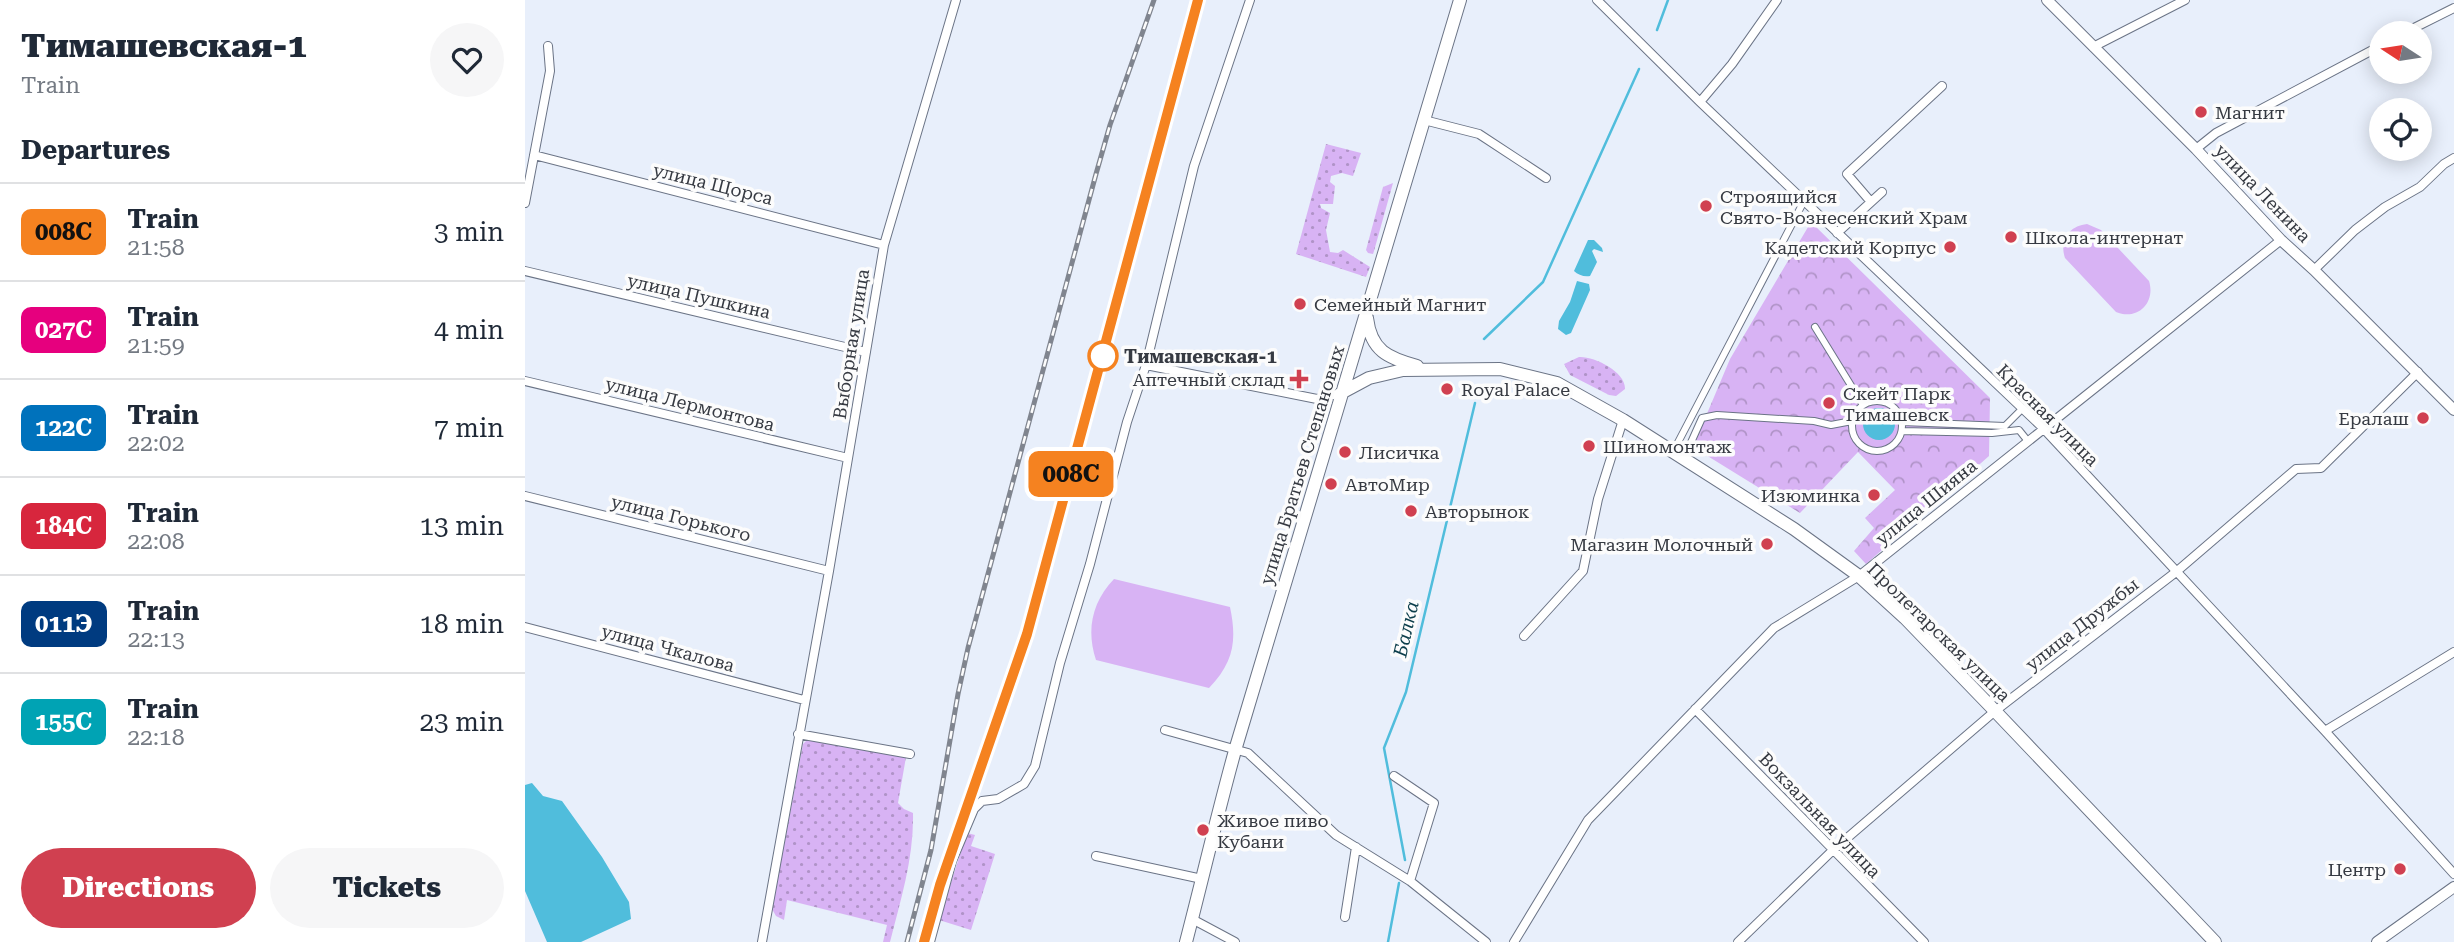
<!DOCTYPE html>
<meta charset="utf-8">
<style>
:root{--surface:#fff;--page:#f6f6f7;--text:#1f2937;--muted:#747a83;--line:#e0e1e3;--accent:#d04050}
body{margin:0;font-family:"Roboto Serif",serif;background:var(--page);color:var(--text);height:100vh;display:flex;flex-direction:column;font-size:26px;white-space:nowrap}
*{box-sizing:border-box;margin:0}
p{font-size:23px;color:var(--muted)}
.icon{flex:none;width:38px;height:38px;fill:none;stroke:currentColor;stroke-width:2;stroke-linecap:round;stroke-linejoin:round}
.map{position:relative;flex:1;overflow:hidden}
.sheet{display:flex;flex-direction:column;background:var(--surface);width:525px}
.sheet>*{flex:none}
.badge{padding:0 14px;border-radius:10px;font-size:24px;line-height:46px}
.needle{width:46px;rotate:282deg}
.fabs{position:absolute;left:1844px;top:21px;display:grid;gap:14px}
.fabs a{display:grid;place-items:center;width:63px;height:63px;border-radius:50%;background:var(--surface);box-shadow:0 4px 18px #0003;font-size:35px}
.map>.badge{position:absolute;translate:-50% -50%;box-shadow:0 0 0 4px #fff}
h2{padding:0 21px;font-size:26px;line-height:63px}
.round{display:grid;place-items:center;flex:none;width:74px;height:74px;border-radius:37px;background:var(--page)}
.head{display:flex;align-items:center;justify-content:space-between;height:119px;padding:0 21px}
h1{font-size:33px;font-weight:800;line-height:52px}
.action{display:flex;gap:14px;margin-top:auto;padding:14px 21px}
.action a{flex:1;height:80px;border-radius:42px;background:var(--accent);color:#fff;font-size:28px;font-weight:800;line-height:80px;text-align:center}
.action a+a{background:var(--page);color:var(--text)}
ul{padding:0;list-style:none}
li{display:flex;align-items:center;gap:21px;height:98px;padding:0 21px;border-top:2px solid var(--line)}
li div{flex:1}
li b{display:block;font-size:26px}
li em{font-style:normal}
li .badge{min-width:77px;font-weight:700;text-align:center}
main{display:flex;flex:1;min-height:0}
.map>svg:first-child{display:block}
</style>
<main>
<section class="sheet">
<div class="head"><div><h1>Тимашевская-1</h1><p>Train</p></div><a class="round"><svg class="icon" aria-label="heart" viewBox="0 0 24 24"><path d="M12 20l-8-8c-3-5 5-10 8-4 3-6 11-1 8 4z"/></svg></a></div>
<h2>Departures</h2>
<ul>
<li><span class="badge" style="background:#f58220;color:#111">008С</span><div><b>Train</b><p>21:58</p></div><em>3 min</em></li>
<li><span class="badge" style="background:#e6007e;color:#fff">027С</span><div><b>Train</b><p>21:59</p></div><em>4 min</em></li>
<li><span class="badge" style="background:#0072bc;color:#fff">122С</span><div><b>Train</b><p>22:02</p></div><em>7 min</em></li>
<li><span class="badge" style="background:#d7263d;color:#fff">184С</span><div><b>Train</b><p>22:08</p></div><em>13 min</em></li>
<li><span class="badge" style="background:#003b80;color:#fff">011Э</span><div><b>Train</b><p>22:13</p></div><em>18 min</em></li>
<li><span class="badge" style="background:#00a3b4;color:#fff">155С</span><div><b>Train</b><p>22:18</p></div><em>23 min</em></li>
</ul>
<div class="action"><a>Directions</a><a>Tickets</a></div>
</section>
<div class="map">
<svg width="1929" height="942" viewBox="0 0 1929 942">
<defs>
<pattern id="grass-dots" width="8" height="8" patternUnits="userSpaceOnUse" patternTransform="scale(1.75)"><rect width="8" height="8" fill="#d8b3f4"/><path d="M2 2h.1M6 6h.1" fill="none" stroke="#b093c7" stroke-width="1.8" stroke-linecap="round"/></pattern>
<pattern id="park-crowns" width="20" height="18" patternUnits="userSpaceOnUse" patternTransform="scale(1.75)"><rect width="20" height="18" fill="#d8b3f4"/><path d="M2 6a3 3 0 1 1 6 0M12 15a3 3 0 1 1 6 0" fill="none" stroke="#b093c7"/></pattern>
</defs>
<rect width="100%" height="100%" fill="#e8effb"/>
<path fill="url(#grass-dots)" d="M801,144L836,153L828,176L817,173L806,176L805,182L810,186L808,204H795L796,208L805,213L801,230L805,252L813,253L818,250L845,267L841,277L771,254Z
M868,183L849,251L848,254L843,253L841,250L858,187Z
M1054,357C1069,356 1101,372 1100,389L1091,396L1084,395L1045,375L1039,364Z
M283,739L381,757L373,803L379,809L388,813C389,857 376,899 365,942H358L362,925L262,900L259,920L251,916L247,909L278,744Z
M442,833L450,835L446,846L470,854L446,930L414,920Z"/>
<path fill="url(#park-crowns)" d="M1286,222L1465,398L1464,456L1341,564L1329,551L1349,528L1340,518L1370,490L1333,452L1275,513L1168,447L1205,359Z"/>
<path fill="#d8b3f4" d="M1562,224L1576,230L1624,281C1631,303 1612,321 1591,312L1540,258C1534,240 1544,226 1562,224Z
M589,579L705,607C712,640 709,662 684,688L571,660C561,630 567,602 589,579Z"/>
<path fill="#50bddc" d="M1063,240H1069L1077,248L1078,252L1069,249L1067,251L1072,262L1065,276C1059,277 1053,275 1049,271Z
M1052,281L1064,284L1065,290L1046,333L1041,335L1033,329L1034,321L1045,302Z
M1338 424a16 16 0 1 1 32 0a16 16 0 1 1-32 0Z
M7,783L18,796L37,801L77,857L104,902L106,919L56,942H22L0,891V785Z"/>
<g fill="none" stroke-linecap="round" stroke-linejoin="round">
<path stroke="#50bddc" stroke-width="2.5" d="M1132,30L1143,0
M959,339L1018,282L1114,69
M880,860L859,748L881,692L950,403
M863,942L874,883"/>
<defs>
<path id="pedestrian" d="M1290,327L1338,405
M1327 426a25 25 0 1 1 50 0a25 25 0 1 1-50 0Z
M1377,422L1480,426L1497,409
M1377,431L1467,433L1494,430L1502,440
M1148,452L1279,201
M1159,458L1177,418L1192,415L1289,421L1306,425L1327,421"/>
<path id="minor" d="M1072,0L1175,102L1518,428L1800,731L1929,874
M1879,33L1929,8
M1568,47L1660,0
M1175,102L1207,64L1252,0
M899,120L954,134L1021,178
M1671,149L1691,133L1857,45
M9,155L359,245
M1346,202L1322,174L1417,86
M0,203L25,71L23,46
M1312,233L1357,192
M1789,270L1830,230L1860,207L1895,187L1919,164L1929,158
M0,271L341,352
M621,365L792,399L816,393
M0,381L323,458
M0,496L304,571
M0,627L279,700
M999,636L1058,571L1073,499L1098,420
M1170,709L1399,942
M640,730L723,753L811,835L885,881L961,942
M1800,731L1929,652
M273,734L385,754
M869,776L909,803L885,881
M571,856L677,879
M820,917L831,847
M667,919L710,942
M237,942L304,571L359,245L431,0
M405,942L427,861L449,809L457,801L473,799L499,784L510,766L535,663L565,564L602,422L621,365L669,166L725,0
M989,942L1063,820L1249,628L1334,576L1756,240
M1213,942L1307,851L1470,711L1651,572L1771,469L1796,468L1893,372"/>
<path id="secondary" d="M1522,0L1671,149L1756,240L1789,270L1929,410
M1852,942L1929,887"/>
<path id="primary" d="M842,318C846,351 863,358 892,366
M816,393L844,378L878,370L975,369L1032,383L1098,420L1269,529L1334,576L1380,618L1470,711L1690,942
M661,942C678,877 693,811 711,747C785,498 861,249 935,0"/>
</defs>
<use href="#pedestrian" stroke="#6b7486" stroke-width="8"/>
<use href="#minor" stroke="#6b7486" stroke-width="10"/>
<use href="#secondary" stroke="#6b7486" stroke-width="12"/>
<use href="#primary" stroke="#6b7486" stroke-width="14"/>
<use href="#pedestrian" stroke="#fff" stroke-width="6"/>
<use href="#minor" stroke="#fff" stroke-width="8"/>
<use href="#secondary" stroke="#fff" stroke-width="10"/>
<use href="#primary" stroke="#fff" stroke-width="12"/>
<defs>
<path id="rail" d="M382,942L406,850L433,694L443,648L571,174L585,125L629,0
M399,942L416,885L502,634L673,0"/>
</defs>
<use href="#rail" stroke="#80858f" stroke-width="5"/>
<use href="#rail" stroke="#fcfcfc" stroke-width="2.5" stroke-dasharray="8" stroke-linecap="butt"/>
</g>
<g fill="none" stroke-linecap="round" stroke-linejoin="round">
<defs>
<path id="line" d="M399,942L415,885L502,634L673,0"/>
</defs>
<use href="#line" stroke="#fff" stroke-width="16"/>
<use href="#line" stroke="#f58220" stroke-width="10"/>
</g>
<g fill="#d04050" stroke="#fcfcfc" stroke-width="2.5">
<circle cx="1676" cy="112" r="7"/>
<circle cx="1181" cy="206" r="7"/>
<circle cx="1486" cy="237" r="7"/>
<circle cx="1425" cy="247" r="7"/>
<circle cx="775" cy="304" r="7"/>
<path d="M770.5 368.5h7v7h7v7h-7v7h-7v-7h-7v-7h7z"/>
<circle cx="922" cy="389" r="7"/>
<circle cx="1304" cy="403" r="7"/>
<circle cx="1898" cy="418" r="7"/>
<circle cx="1064" cy="446" r="7"/>
<circle cx="820" cy="452" r="7"/>
<circle cx="806" cy="484" r="7"/>
<circle cx="1349" cy="495" r="7"/>
<circle cx="886" cy="511" r="7"/>
<circle cx="1242" cy="544" r="7"/>
<circle cx="678" cy="830" r="7"/>
<circle cx="1875" cy="869" r="7"/>
</g>
<circle fill="#fff" stroke="#f58220" stroke-width="3.5" cx="578" cy="356" r="14"/>
<g text-anchor="middle" dominant-baseline="central" stroke-width="7" stroke-linejoin="round" paint-order="stroke">
<g font-size="18" fill="#363a42" stroke="#fcfcfc" text-anchor="start">
<text x="1690" y="112">Магнит</text>
<text x="1195" y="196">Строящийся<tspan x="1195" dy="21">Свято-Вознесенский Храм</tspan></text>
<text x="1500" y="237">Школа-интернат</text>
<text x="1411" y="247" text-anchor="end">Кадетский Корпус</text>
<text x="789" y="304">Семейный Магнит</text>
<text x="760" y="379" text-anchor="end">Аптечный склад</text>
<text x="936" y="389">Royal Palace</text>
<text x="1318" y="393">Скейт Парк<tspan x="1318" dy="21">Тимашевск</tspan></text>
<text x="1884" y="418" text-anchor="end">Ералаш</text>
<text x="1078" y="446">Шиномонтаж</text>
<text x="834" y="452">Лисичка</text>
<text x="820" y="484">АвтоМир</text>
<text x="1335" y="495" text-anchor="end">Изюминка</text>
<text x="900" y="511">Авторынок</text>
<text x="1228" y="544" text-anchor="end">Магазин Молочный</text>
<text x="692" y="820">Живое пиво<tspan x="692" dy="21">Кубани</tspan></text>
<text x="1861" y="869" text-anchor="end">Центр</text>
</g>
<g font-size="18" fill="#363a42" stroke="#fcfcfc">
<text transform="translate(188 184) rotate(14)">улица Щорса</text>
<text transform="translate(1738 193) rotate(46)">улица Ленина</text>
<text transform="translate(174 296) rotate(13)">улица Пушкина</text>
<text transform="translate(326 344) rotate(-81)">Выборная улица</text>
<text transform="translate(165 404) rotate(14)">улица Лермонтова</text>
<text transform="translate(1523 415) rotate(45)">Красная улица</text>
<text transform="translate(777 465) rotate(-73)">улица Братьев Степановых</text>
<text transform="translate(1401 502) rotate(-39)">улица Шияна</text>
<text transform="translate(156 518) rotate(14)">улица Горького</text>
<text transform="translate(1557 624) rotate(-38)">улица Дружбы</text>
<text transform="translate(1414 632) rotate(44)">Пролетарская улица</text>
<text transform="translate(143 648) rotate(15)">улица Чкалова</text>
<text transform="translate(1295 815) rotate(46)">Вокзальная улица</text>
</g>
<g font-size="18" font-weight="bold" fill="#363a42" stroke="#fcfcfc" text-anchor="start">
<text x="599" y="356">Тимашевская-1</text>
</g>
<g font-size="19" font-style="italic" fill="#0c3e4b" stroke="#fcfcfc">
<text transform="translate(881 629) rotate(-77)">Балка</text>
</g>
</g>
</svg>
<div class="fabs">
<a><svg class="needle" viewBox="-14 -14 28 28"><path d="M0-13l5 13h-10z" fill="#e53935"/><path d="M0 13l5-13h-10z" fill="#747a83"/></svg></a>
<a><svg class="icon" aria-label="locate" viewBox="0 0 24 24"><circle cx="12" cy="12" r="6"/><path d="M12 2v4M12 18v4M2 12h4M18 12h4"/></svg></a>
</div>
<b class="badge" style="left:546px;top:474px;background:#f58220;color:#111">008С</b>
</div>
</main>
